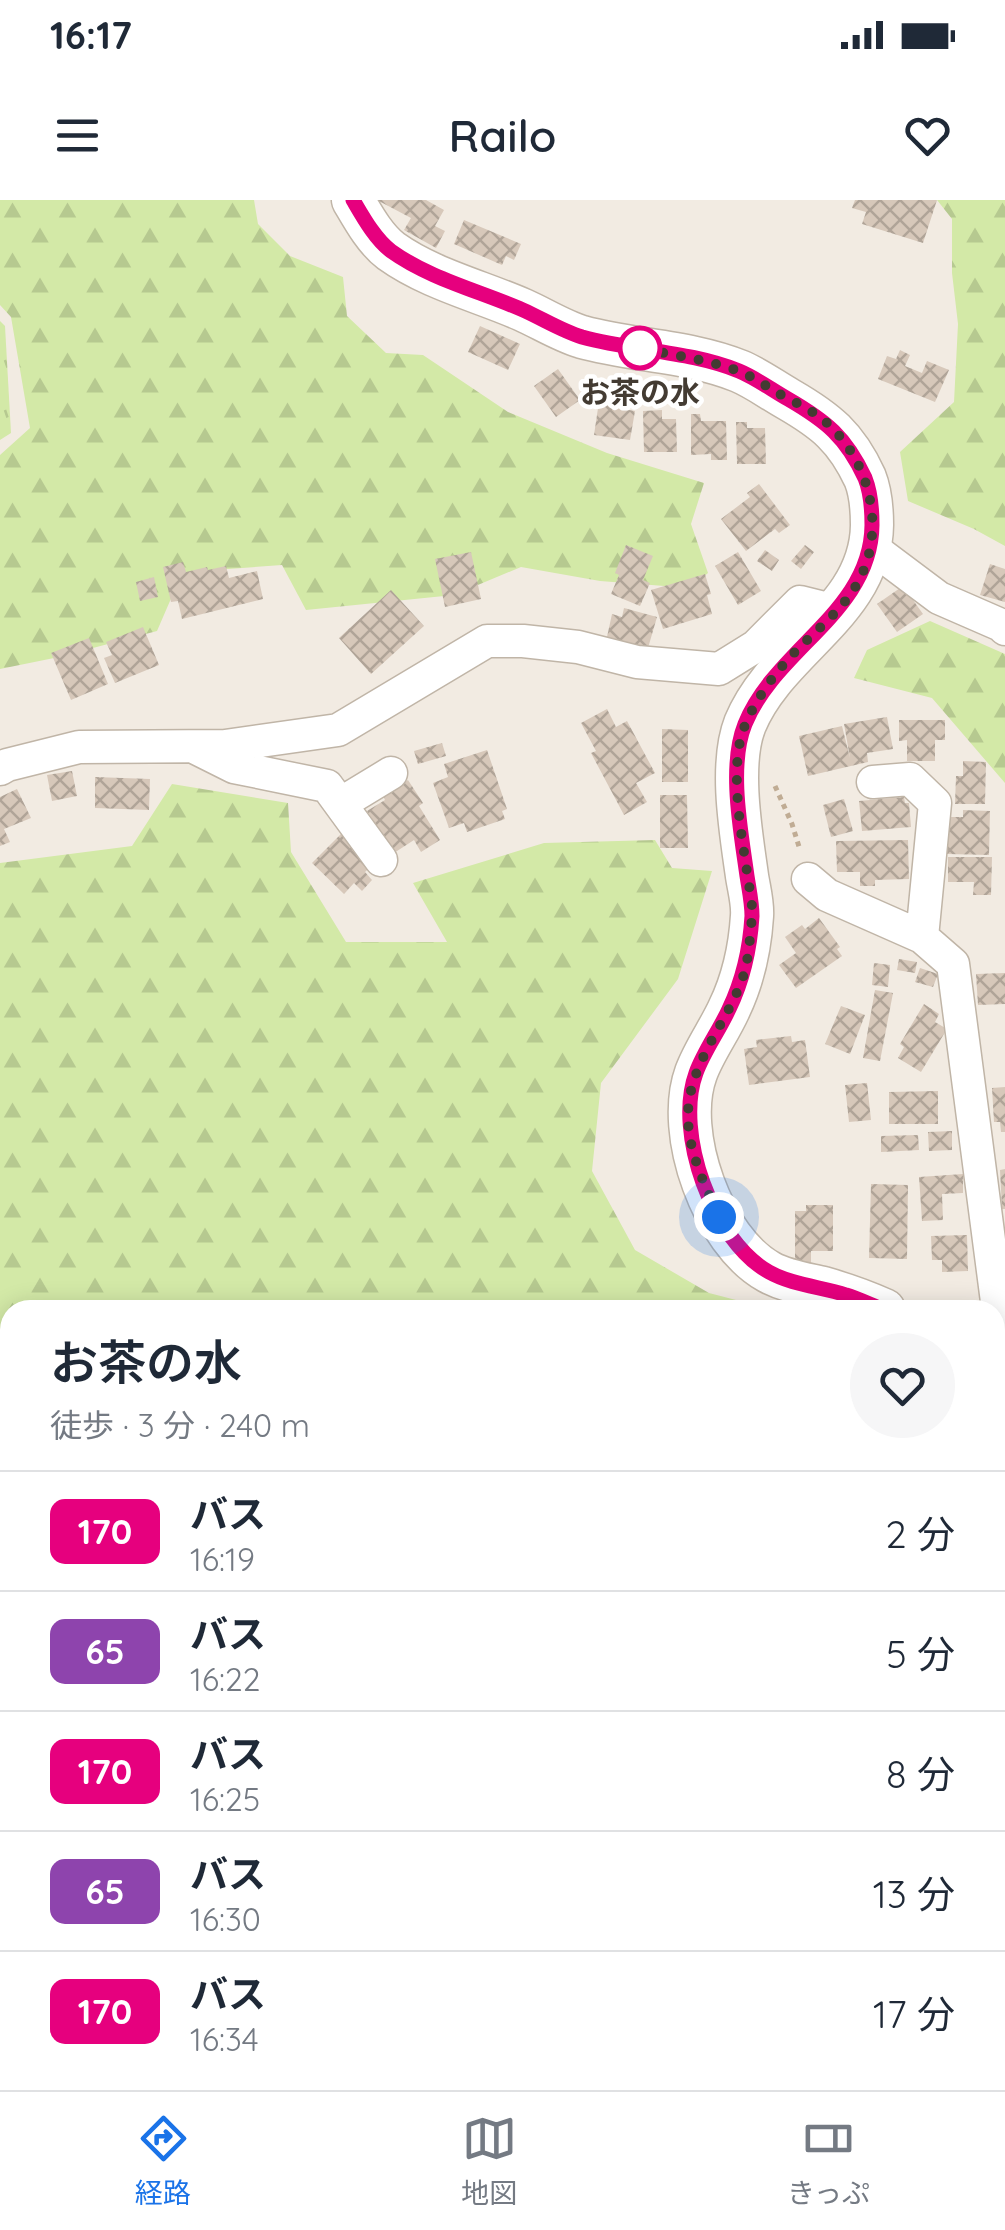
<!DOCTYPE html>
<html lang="ja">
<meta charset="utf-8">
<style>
:root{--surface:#fff;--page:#f6f6f7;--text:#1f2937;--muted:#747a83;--line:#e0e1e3;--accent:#1a73e8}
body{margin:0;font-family:Quicksand,"Noto Sans JP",sans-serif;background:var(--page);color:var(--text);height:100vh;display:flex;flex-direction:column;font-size:38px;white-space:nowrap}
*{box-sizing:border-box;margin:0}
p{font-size:32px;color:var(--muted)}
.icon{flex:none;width:55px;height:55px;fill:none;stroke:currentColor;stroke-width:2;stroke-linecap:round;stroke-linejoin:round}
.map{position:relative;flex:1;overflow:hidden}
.details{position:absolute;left:0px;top:1100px;width:1005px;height:790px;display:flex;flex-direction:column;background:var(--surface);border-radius:30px 30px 0 0;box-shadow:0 5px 25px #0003}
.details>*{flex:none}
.badge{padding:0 20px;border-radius:15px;font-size:35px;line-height:65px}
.you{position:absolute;width:50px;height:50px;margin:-25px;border:8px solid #fff;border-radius:50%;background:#1a73e8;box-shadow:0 0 0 15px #1a73e833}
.map>.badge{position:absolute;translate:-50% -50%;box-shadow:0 0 0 5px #fff}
.round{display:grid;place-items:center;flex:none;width:105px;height:105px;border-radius:52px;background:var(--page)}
.overview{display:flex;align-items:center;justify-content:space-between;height:170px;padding:0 50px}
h1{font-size:48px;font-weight:600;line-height:75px}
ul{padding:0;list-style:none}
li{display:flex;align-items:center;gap:30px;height:120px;padding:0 50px;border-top:2px solid var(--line)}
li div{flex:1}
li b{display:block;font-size:38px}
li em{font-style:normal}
li .badge{min-width:110px;font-weight:700;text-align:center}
.status{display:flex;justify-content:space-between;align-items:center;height:70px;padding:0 50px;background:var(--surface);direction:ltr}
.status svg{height:28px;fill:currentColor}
header{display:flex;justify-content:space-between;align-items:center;height:130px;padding:0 50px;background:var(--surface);font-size:45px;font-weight:600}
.tabs{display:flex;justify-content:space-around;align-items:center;height:140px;border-top:2px solid var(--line);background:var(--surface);font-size:28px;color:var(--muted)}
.tabs a{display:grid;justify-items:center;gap:5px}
.tabs .active{color:var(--accent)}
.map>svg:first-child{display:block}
</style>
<div class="status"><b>16:17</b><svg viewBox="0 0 49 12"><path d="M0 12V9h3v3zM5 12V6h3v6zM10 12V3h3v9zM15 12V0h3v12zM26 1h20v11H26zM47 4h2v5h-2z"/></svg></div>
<header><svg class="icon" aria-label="menu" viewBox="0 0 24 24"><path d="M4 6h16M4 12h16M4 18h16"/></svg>Railo<svg class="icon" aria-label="heart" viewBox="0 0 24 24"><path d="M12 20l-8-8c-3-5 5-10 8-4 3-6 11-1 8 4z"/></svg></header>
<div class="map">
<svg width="1005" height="1890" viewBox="0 0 1005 1890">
<defs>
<pattern id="grass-tufts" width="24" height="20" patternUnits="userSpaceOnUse" patternTransform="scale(2.5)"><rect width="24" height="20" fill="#d3e9a7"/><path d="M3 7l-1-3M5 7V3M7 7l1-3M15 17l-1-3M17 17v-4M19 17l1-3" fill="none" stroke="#b6c990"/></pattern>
<pattern id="forest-firs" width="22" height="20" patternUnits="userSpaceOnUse" patternTransform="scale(2.5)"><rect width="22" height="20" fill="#d3e9a7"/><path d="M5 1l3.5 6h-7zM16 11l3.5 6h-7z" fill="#b6c990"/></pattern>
<pattern id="building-cross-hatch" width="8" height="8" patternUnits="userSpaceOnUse" patternTransform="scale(2.5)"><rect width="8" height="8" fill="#d7c8ba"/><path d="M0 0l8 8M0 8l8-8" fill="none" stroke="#b0a498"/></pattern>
</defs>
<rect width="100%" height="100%" fill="#f2ebe2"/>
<path fill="url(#grass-tufts)" d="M0,121L5,126L11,233L0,240Z"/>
<path fill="url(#forest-firs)" d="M0,0H254L258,24L290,56L343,77L347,116L386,153L423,155L508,212L607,253L704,283L691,324L708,373L690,388L600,381L521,367L454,395L306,410L282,365L214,370L173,394L157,431L59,457L0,469V255L30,228L11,117L0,105Z
M937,0H1005V346L974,329L908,301L900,252L954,202L958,124L952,73V19Z
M930,421L1005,454V583L932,498L854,478L867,450Z
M172,584L288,603L291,652L346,742H447L413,683L544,643L655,640L672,668L712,671L678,779L601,883L592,971L635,1050L709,1093L775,1110H10V1880H448L453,1890H0V663L132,646Z
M787,1880H956V1890H792Z"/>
<path fill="url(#building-cross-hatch)" d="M377,0H426L444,10L435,26L445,31L436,48L404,30L411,18Z
M855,0H937L923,43L862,24L866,12L852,8Z
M464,20L521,44L514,60L506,56L502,65L454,44Z
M480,126L520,144L508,170L468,152Z
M900,150L910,155L905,166L922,173L927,161L949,170L935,202L878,179L887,156L896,159Z
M558,169L580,200L556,217L534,186Z
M601,188L614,190L611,207L635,211L630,240L594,235Z
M662,210V219H676L677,252H644L643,211Z
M691,214H700L701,221H726L727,260H711V254L691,255Z
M736,222H747V228H765L766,264H737Z
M759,284L790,325L779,333L775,329L746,351L721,319L750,297L747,293Z
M626,345L653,356L643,380L650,383L640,406L611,394L619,375L615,373Z
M805,345L814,352L801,369L791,361Z
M765,350L779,360L772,371L757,361Z
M471,352L481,399L445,407L435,359Z
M738,352L761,391L738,405L715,366Z
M183,362L186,372L207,367L208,370L226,366L229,378L257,371L263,399L182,419L178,401L171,402L163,367Z
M990,364L1005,369V402L980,395Z
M705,374L711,394L707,395L712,414L663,429L651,390Z
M154,377L158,397L140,401L136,382Z
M903,386L923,414L897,432L877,404Z
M391,390L424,426L371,474L339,438Z
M624,408L657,417L648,448L607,437L612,414L622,417Z
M143,427L159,465L115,483L104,458L112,455L106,442Z
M89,438L108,484L71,500L51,453Z
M607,509L616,527L627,521L655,573L636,583L647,602L624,615L591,553L596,551L581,523Z
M887,517L893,549L867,553L868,562L808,576L799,536L842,526L850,558L844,524Z
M899,520H945V540H935V561H907V540L899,541Z
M662,529L688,530V582H662Z
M442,543L446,556L418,564L414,551Z
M487,550L507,609L502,611L505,619L467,632L464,623L449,628L433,583L448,577L444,564Z
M963,561L986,562L985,604H955L956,576H963Z
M72,571L77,596L52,601L47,575Z
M95,577L150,579L149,610L95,608Z
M408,580L423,603L419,606L440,640L421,652L414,640L394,653L367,611L385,600L383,596Z
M17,589L31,618L4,629L10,642L0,646V597Z
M660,595H687L688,648H660Z
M904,597L905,603H909L911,627L862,631L859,601Z
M844,599L853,631L831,637L823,605Z
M963,610L990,611L989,655L947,654L948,617H963Z
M341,634L372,665L365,672L372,680L362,691L354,683L344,694L312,663Z
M908,640L909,679L875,680V686H860V672H837L836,641Z
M948,657H992L991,695H973L974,682H948Z
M819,718L840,747L837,749L842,756L796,788L779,765L796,753L785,737L802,725L805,729Z
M899,759L917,762L915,773L897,770Z
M874,763L890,765L888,787L872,785Z
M920,768L938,774L933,787L915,782Z
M1005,773V804L978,805L976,774Z
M875,790L893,793L880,861L863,858Z
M924,804L939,814L935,822L947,829L921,872L898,858L904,847L900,844Z
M841,806L865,815L850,854L825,844Z
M791,836L792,842L805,840L810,877L749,885L744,849L757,847L756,840Z
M867,883L871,920L849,922L845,885Z
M1005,887V932H1001L1000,922H994L992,888Z
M938,891V924H889V892Z
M952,931V950L929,951L928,932Z
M918,935L919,950L881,952V936Z
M1005,969V1009H1002L1000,970Z
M963,974V993L942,994L943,1020L922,1021L919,977Z
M871,984L908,985L907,1059L869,1058Z
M806,1005H833V1051H811V1063H795V1011H806Z
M967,1035L968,1071L942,1072V1060H932L931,1036Z
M1005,1621V1655L995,1656V1622Z
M1005,1662V1689H995V1663Z
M999,1756H1005V1797H1002Z
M580,1880H632L633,1887L582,1890Z"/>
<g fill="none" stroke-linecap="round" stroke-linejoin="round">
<defs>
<path id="minor" d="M871,347L939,398L1001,425L1005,429
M196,548L234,567L327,586L381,660
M0,569L7,565L79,547L225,546L338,530L487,441H523L578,447L637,462L719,469L756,446L800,402L836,411
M873,582L910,579L935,603L922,737
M340,604L391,573
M808,679L827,695L922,737L953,764L1005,1163
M995,1212L1005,1210"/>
<path id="tertiary" d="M353,0C363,17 375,39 391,51C430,79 480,91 523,110C543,119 562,131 582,137C633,151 690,151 739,171C756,178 772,190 788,199C826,221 846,237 865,278C871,293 872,309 872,325C871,412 776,448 745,524C729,565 741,633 747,676C749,689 753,703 752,716C750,748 743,780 729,809C719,831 704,851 696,873C674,933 713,1041 769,1072C785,1081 806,1084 823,1088C844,1094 864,1101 884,1110
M995,1252L1005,1276"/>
</defs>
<use href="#minor" stroke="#c0b5a7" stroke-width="35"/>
<use href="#tertiary" stroke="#c0b5a7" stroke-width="45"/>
<path stroke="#c0ac94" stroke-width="5" stroke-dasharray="5 5" stroke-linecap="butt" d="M775,586L792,624L800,650"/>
<use href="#minor" stroke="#fff" stroke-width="32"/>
<use href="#tertiary" stroke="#fff" stroke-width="42"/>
</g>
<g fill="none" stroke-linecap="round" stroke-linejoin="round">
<defs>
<path id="line" d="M353,0C363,17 375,39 391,51C430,79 480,91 523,110C543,119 562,131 582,137C633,151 690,151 739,171C756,178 772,190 788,199C826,221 846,237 865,278C871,293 872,309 872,325C871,412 776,448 745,524C728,566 741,632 747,676C749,689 752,703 752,716C750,749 743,780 729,809C719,831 704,851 696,873C674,933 713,1041 769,1072C792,1085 822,1087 846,1095C859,1099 871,1105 884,1110"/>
</defs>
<use href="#line" stroke="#fff" stroke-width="22"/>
<use href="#line" stroke="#e6007e" stroke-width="15"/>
<path stroke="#433b32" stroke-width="10" stroke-dasharray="0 18" d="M640,148L625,146C662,153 700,158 736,170C750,175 763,184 776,192C790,200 808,208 821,218C869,256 888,328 858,382C843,410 815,431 793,454C774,474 757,498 746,523C728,562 741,631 747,672C749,687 753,703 752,717C750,736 749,759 743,777C727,824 688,864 688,916C688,951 705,986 719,1017"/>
</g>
<circle fill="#fff" stroke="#e6007e" stroke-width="5" cx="640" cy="148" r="20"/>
<g text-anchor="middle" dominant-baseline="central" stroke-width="9" stroke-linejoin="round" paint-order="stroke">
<g font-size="30" font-weight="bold" fill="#433b32" stroke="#fff">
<text x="640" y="192">お茶の水</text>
</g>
</g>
</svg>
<div class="you" style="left:719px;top:1017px"></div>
<section class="details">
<div class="overview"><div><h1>お茶の水</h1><p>徒歩 · 3 分 · 240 m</p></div><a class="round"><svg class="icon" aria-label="heart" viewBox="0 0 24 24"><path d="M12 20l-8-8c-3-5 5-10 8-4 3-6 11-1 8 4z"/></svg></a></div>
<ul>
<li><span class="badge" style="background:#e6007e;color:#fff">170</span><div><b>バス</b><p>16:19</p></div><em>2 分</em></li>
<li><span class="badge" style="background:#8e44ad;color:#fff">65</span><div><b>バス</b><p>16:22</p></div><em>5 分</em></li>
<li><span class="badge" style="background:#e6007e;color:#fff">170</span><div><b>バス</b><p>16:25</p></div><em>8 分</em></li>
<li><span class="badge" style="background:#8e44ad;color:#fff">65</span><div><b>バス</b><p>16:30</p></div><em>13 分</em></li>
<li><span class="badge" style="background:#e6007e;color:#fff">170</span><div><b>バス</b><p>16:34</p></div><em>17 分</em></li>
</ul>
</section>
</div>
<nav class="tabs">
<a class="active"><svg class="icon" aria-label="directions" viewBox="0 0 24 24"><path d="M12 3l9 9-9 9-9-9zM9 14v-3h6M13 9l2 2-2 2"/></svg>経路</a>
<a><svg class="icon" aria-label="map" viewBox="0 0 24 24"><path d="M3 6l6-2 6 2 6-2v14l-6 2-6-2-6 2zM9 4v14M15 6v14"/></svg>地図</a>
<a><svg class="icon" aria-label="tickets" viewBox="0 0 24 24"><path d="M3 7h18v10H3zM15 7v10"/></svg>きっぷ</a>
</nav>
